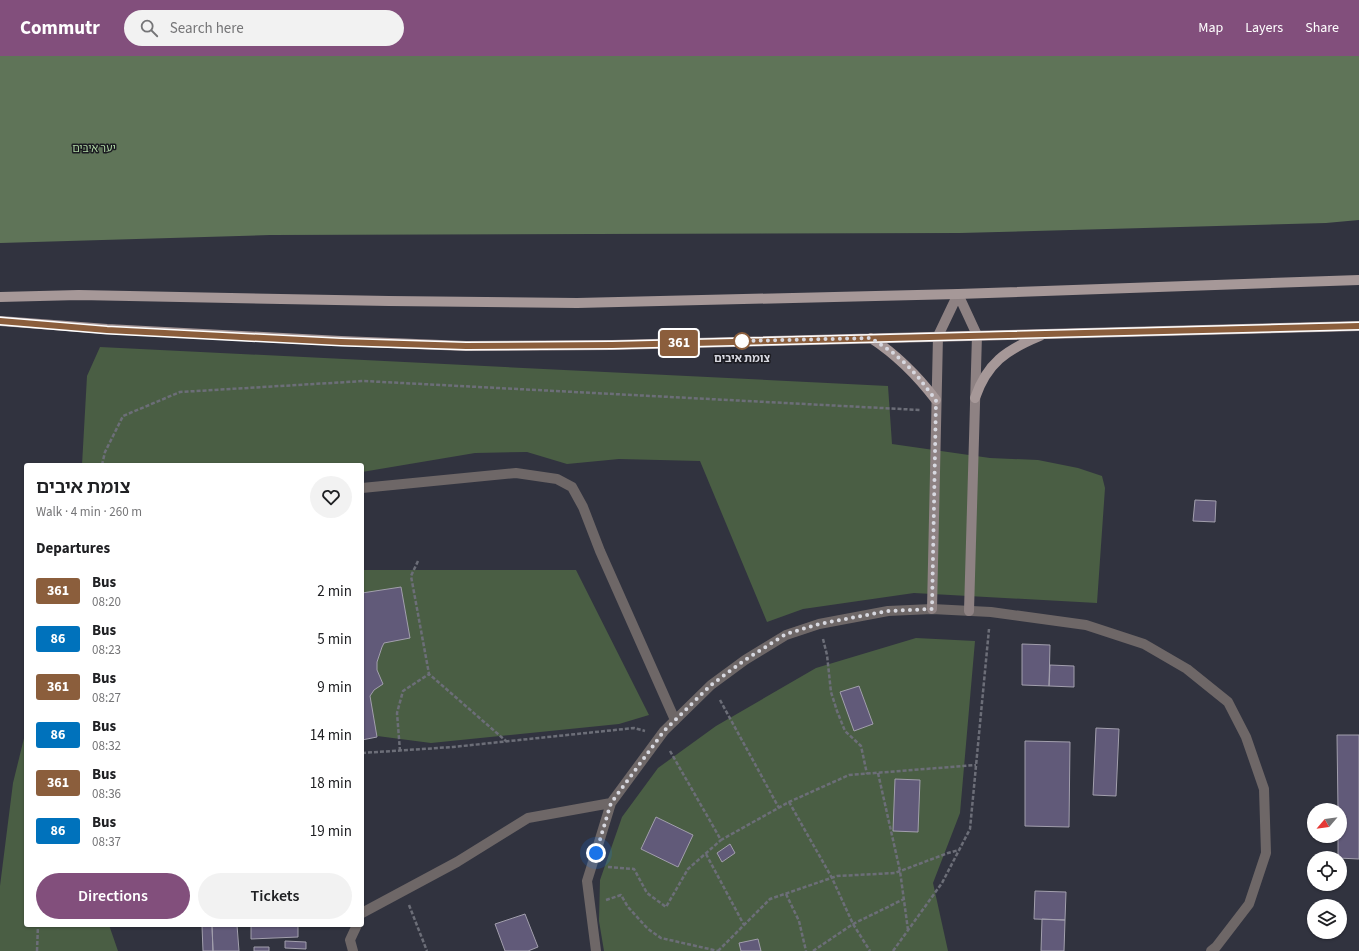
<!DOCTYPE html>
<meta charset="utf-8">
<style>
:root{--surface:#fff;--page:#f2f2f2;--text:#202124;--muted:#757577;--accent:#824f7c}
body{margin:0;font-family:"Source Sans 3","Noto Sans Hebrew",sans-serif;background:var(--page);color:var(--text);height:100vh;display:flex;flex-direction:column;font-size:15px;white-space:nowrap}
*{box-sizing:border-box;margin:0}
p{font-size:13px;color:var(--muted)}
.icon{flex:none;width:22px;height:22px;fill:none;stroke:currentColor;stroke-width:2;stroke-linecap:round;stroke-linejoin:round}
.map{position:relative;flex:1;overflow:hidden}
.details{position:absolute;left:24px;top:407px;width:340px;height:464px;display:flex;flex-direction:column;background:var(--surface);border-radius:4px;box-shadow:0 1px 3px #0004}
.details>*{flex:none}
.badge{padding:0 8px;border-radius:3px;font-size:14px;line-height:26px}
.needle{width:26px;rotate:241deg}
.controls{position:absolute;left:1307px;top:747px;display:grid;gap:8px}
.controls a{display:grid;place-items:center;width:40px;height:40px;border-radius:50%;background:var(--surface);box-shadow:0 1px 3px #0004;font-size:20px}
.you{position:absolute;width:20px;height:20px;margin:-10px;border:3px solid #fff;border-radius:50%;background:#1a73e8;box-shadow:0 0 0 6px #1a73e833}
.map>.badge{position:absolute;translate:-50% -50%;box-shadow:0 0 0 2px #fff}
h2{padding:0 12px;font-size:15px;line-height:36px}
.round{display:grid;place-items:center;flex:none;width:42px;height:42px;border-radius:21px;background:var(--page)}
.head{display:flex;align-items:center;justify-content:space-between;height:68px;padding:0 12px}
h1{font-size:19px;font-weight:600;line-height:30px}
.primary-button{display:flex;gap:8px;margin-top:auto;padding:8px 12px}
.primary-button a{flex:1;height:46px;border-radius:24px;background:var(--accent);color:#fff;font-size:16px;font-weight:600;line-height:46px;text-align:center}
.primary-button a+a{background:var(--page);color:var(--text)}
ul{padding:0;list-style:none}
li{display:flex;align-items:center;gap:12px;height:48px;padding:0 12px}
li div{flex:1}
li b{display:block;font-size:15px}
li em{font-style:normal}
li .badge{min-width:44px;font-weight:700;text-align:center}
header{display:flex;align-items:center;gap:24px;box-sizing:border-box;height:56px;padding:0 20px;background:var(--accent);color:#fff}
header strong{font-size:19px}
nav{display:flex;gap:22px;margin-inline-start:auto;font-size:14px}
.search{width:280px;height:36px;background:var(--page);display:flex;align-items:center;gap:10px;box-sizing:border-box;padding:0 14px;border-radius:22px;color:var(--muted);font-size:15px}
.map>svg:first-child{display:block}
</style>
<header>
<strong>Commutr</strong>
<div class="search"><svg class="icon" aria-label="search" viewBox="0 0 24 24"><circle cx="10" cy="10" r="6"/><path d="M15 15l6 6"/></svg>Search here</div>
<nav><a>Map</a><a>Layers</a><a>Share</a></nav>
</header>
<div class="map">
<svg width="1359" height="895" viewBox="0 0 1359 895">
<rect width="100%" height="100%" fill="#31333f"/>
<path fill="#4a5e44" d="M100,291L888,330L892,388L990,402L1038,404L1078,412L1102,420L1105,432L1097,547L914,537L803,553L767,566L700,405L619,403L567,408L527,396L475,397L362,416V409H82L87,320Z
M362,514H576L649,659L619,668L431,687L362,678Z
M916,582L975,585L960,757L933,827L948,895H604L599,865L600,824L622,761L658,712L716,670L816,612Z
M26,674V869H109L118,895H0V830L13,727Z"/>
<path fill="#5f7458" d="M0,0H1359V164L1326,167L960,177L270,179L0,187Z"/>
<path fill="#615a79" stroke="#a29fad" d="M1195,444L1216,445L1215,466L1193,465Z
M401,531L410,582L384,587L382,591L377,606V614L383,628L374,634L370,640L377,681L362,684V537Z
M1022,588L1050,589L1049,630L1022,629Z
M1050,609L1074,610V631L1049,630Z
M859,630L873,668L854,675L840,636Z
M1096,672L1119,673L1116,740L1093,739Z
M1337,679H1359V803L1338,802V780H1340V754H1338Z
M1025,685L1070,686L1069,771L1025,770Z
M895,723L920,724L918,776L893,775Z
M656,761L693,779L678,811L641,793Z
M730,788L735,797L722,806L717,797Z
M1035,835L1066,836L1065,864L1034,863Z
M525,858L538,891L528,895H505L495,868Z
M1042,863L1065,864L1064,895H1041Z
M212,869H237L239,895H213Z
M251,869H298V881L251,883Z
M202,870H212L213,895H203Z
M758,883L761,895H741L739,887Z
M285,885L306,886V893L285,892Z
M254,891H269V895H254Z"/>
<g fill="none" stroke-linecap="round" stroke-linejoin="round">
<path stroke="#6c6e78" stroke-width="2.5" stroke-dasharray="4 2" stroke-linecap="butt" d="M102,409L105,396L123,360L180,336L364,325L920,354
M418,505L411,520L429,618L506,685
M823,583L827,599L831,636L837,655L845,675L861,690L867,718
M720,644L779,752
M400,695L397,657L403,635L429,618
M670,695L721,784L789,746L849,719L976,709
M362,697L453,691L634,672L645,675
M878,717L900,815L908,874
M789,746L832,822L853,868L870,895
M706,798L744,869
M608,811L634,813L647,837L666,851L688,813L721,784
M786,838L799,865L806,895
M606,844L621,839L628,851L648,873L661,882L718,895
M409,849L427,895
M37,895L38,869
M718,895L770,843L837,820L895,817L948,797L959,794
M813,895L853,868L904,843
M893,895L942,827L970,773L989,573"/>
<path stroke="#6e6767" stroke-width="10" d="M362,432L516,417L557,423L572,431L583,451L600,495L675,664"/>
<path stroke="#6e6767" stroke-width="10" d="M362,857L457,806L528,762L611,747
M353,895L350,884L357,869
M596,895L587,825L592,809L611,747L664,675L711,629L745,604L786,579L819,568L888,555L932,553L991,556L1086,569L1144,588L1187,613L1228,646L1246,681L1264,733L1266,797L1249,848L1216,891L1211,895"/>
<path stroke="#8e8283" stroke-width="10" d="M958,238L977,279L969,555
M932,553L938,280L958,238"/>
<path stroke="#a69898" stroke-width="10" d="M0,241L79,239L389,245L577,247L958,238L1359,224
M0,265L107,273L341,285L466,290L612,289L1359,270
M871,282C897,299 917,319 936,344
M975,342C987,307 1006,294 1040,280"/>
</g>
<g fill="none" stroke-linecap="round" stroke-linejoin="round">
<defs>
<path id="line" d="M0,265L107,274L341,286L466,290L612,289L1359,270"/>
</defs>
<use href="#line" stroke="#fff" stroke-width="9"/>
<use href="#line" stroke="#8b5e3c" stroke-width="6"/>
<path stroke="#d7d8e0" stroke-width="4" stroke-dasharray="0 7.2" d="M596,797L611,747L664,675L711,629L745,604L786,578L819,568L888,555L932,553L936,344L918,321L906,308L892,296L871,282L742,285"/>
</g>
<circle fill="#fff" stroke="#8b5e3c" stroke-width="2" cx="742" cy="285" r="8"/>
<g text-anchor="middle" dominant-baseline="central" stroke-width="3" stroke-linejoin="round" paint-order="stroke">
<g font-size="11" fill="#aed5a3" stroke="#1b1b21">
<text x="94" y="92">יער איבים</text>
</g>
<g font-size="11" font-weight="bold" fill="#d7d8e0" stroke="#1b1b21">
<text x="742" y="302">צומת איבים</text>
</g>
</g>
</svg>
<div class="controls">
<a><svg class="needle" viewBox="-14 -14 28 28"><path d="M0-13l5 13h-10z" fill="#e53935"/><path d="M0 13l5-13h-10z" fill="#757577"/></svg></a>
<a><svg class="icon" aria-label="locate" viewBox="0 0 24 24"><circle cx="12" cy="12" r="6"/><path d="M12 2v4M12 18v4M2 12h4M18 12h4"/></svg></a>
<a><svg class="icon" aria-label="layers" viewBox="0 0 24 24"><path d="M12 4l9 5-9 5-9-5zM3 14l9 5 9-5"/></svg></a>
</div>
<div class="you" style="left:596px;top:797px"></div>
<b class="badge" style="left:679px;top:287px;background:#8b5e3c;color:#fff">361</b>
<section class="details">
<div class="head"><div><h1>צומת איבים</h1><p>Walk · 4 min · 260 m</p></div><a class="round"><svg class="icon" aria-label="heart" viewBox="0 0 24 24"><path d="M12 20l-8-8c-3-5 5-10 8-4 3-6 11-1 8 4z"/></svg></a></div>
<h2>Departures</h2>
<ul>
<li><span class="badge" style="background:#8b5e3c;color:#fff">361</span><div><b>Bus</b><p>08:20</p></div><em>2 min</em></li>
<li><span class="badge" style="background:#0072bc;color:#fff">86</span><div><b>Bus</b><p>08:23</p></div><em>5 min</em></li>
<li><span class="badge" style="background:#8b5e3c;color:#fff">361</span><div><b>Bus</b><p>08:27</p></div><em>9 min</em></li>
<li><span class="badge" style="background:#0072bc;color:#fff">86</span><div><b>Bus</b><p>08:32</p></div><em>14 min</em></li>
<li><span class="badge" style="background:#8b5e3c;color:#fff">361</span><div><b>Bus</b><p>08:36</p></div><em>18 min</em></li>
<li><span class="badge" style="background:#0072bc;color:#fff">86</span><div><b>Bus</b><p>08:37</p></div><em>19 min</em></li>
</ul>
<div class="primary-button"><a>Directions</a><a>Tickets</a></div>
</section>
</div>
